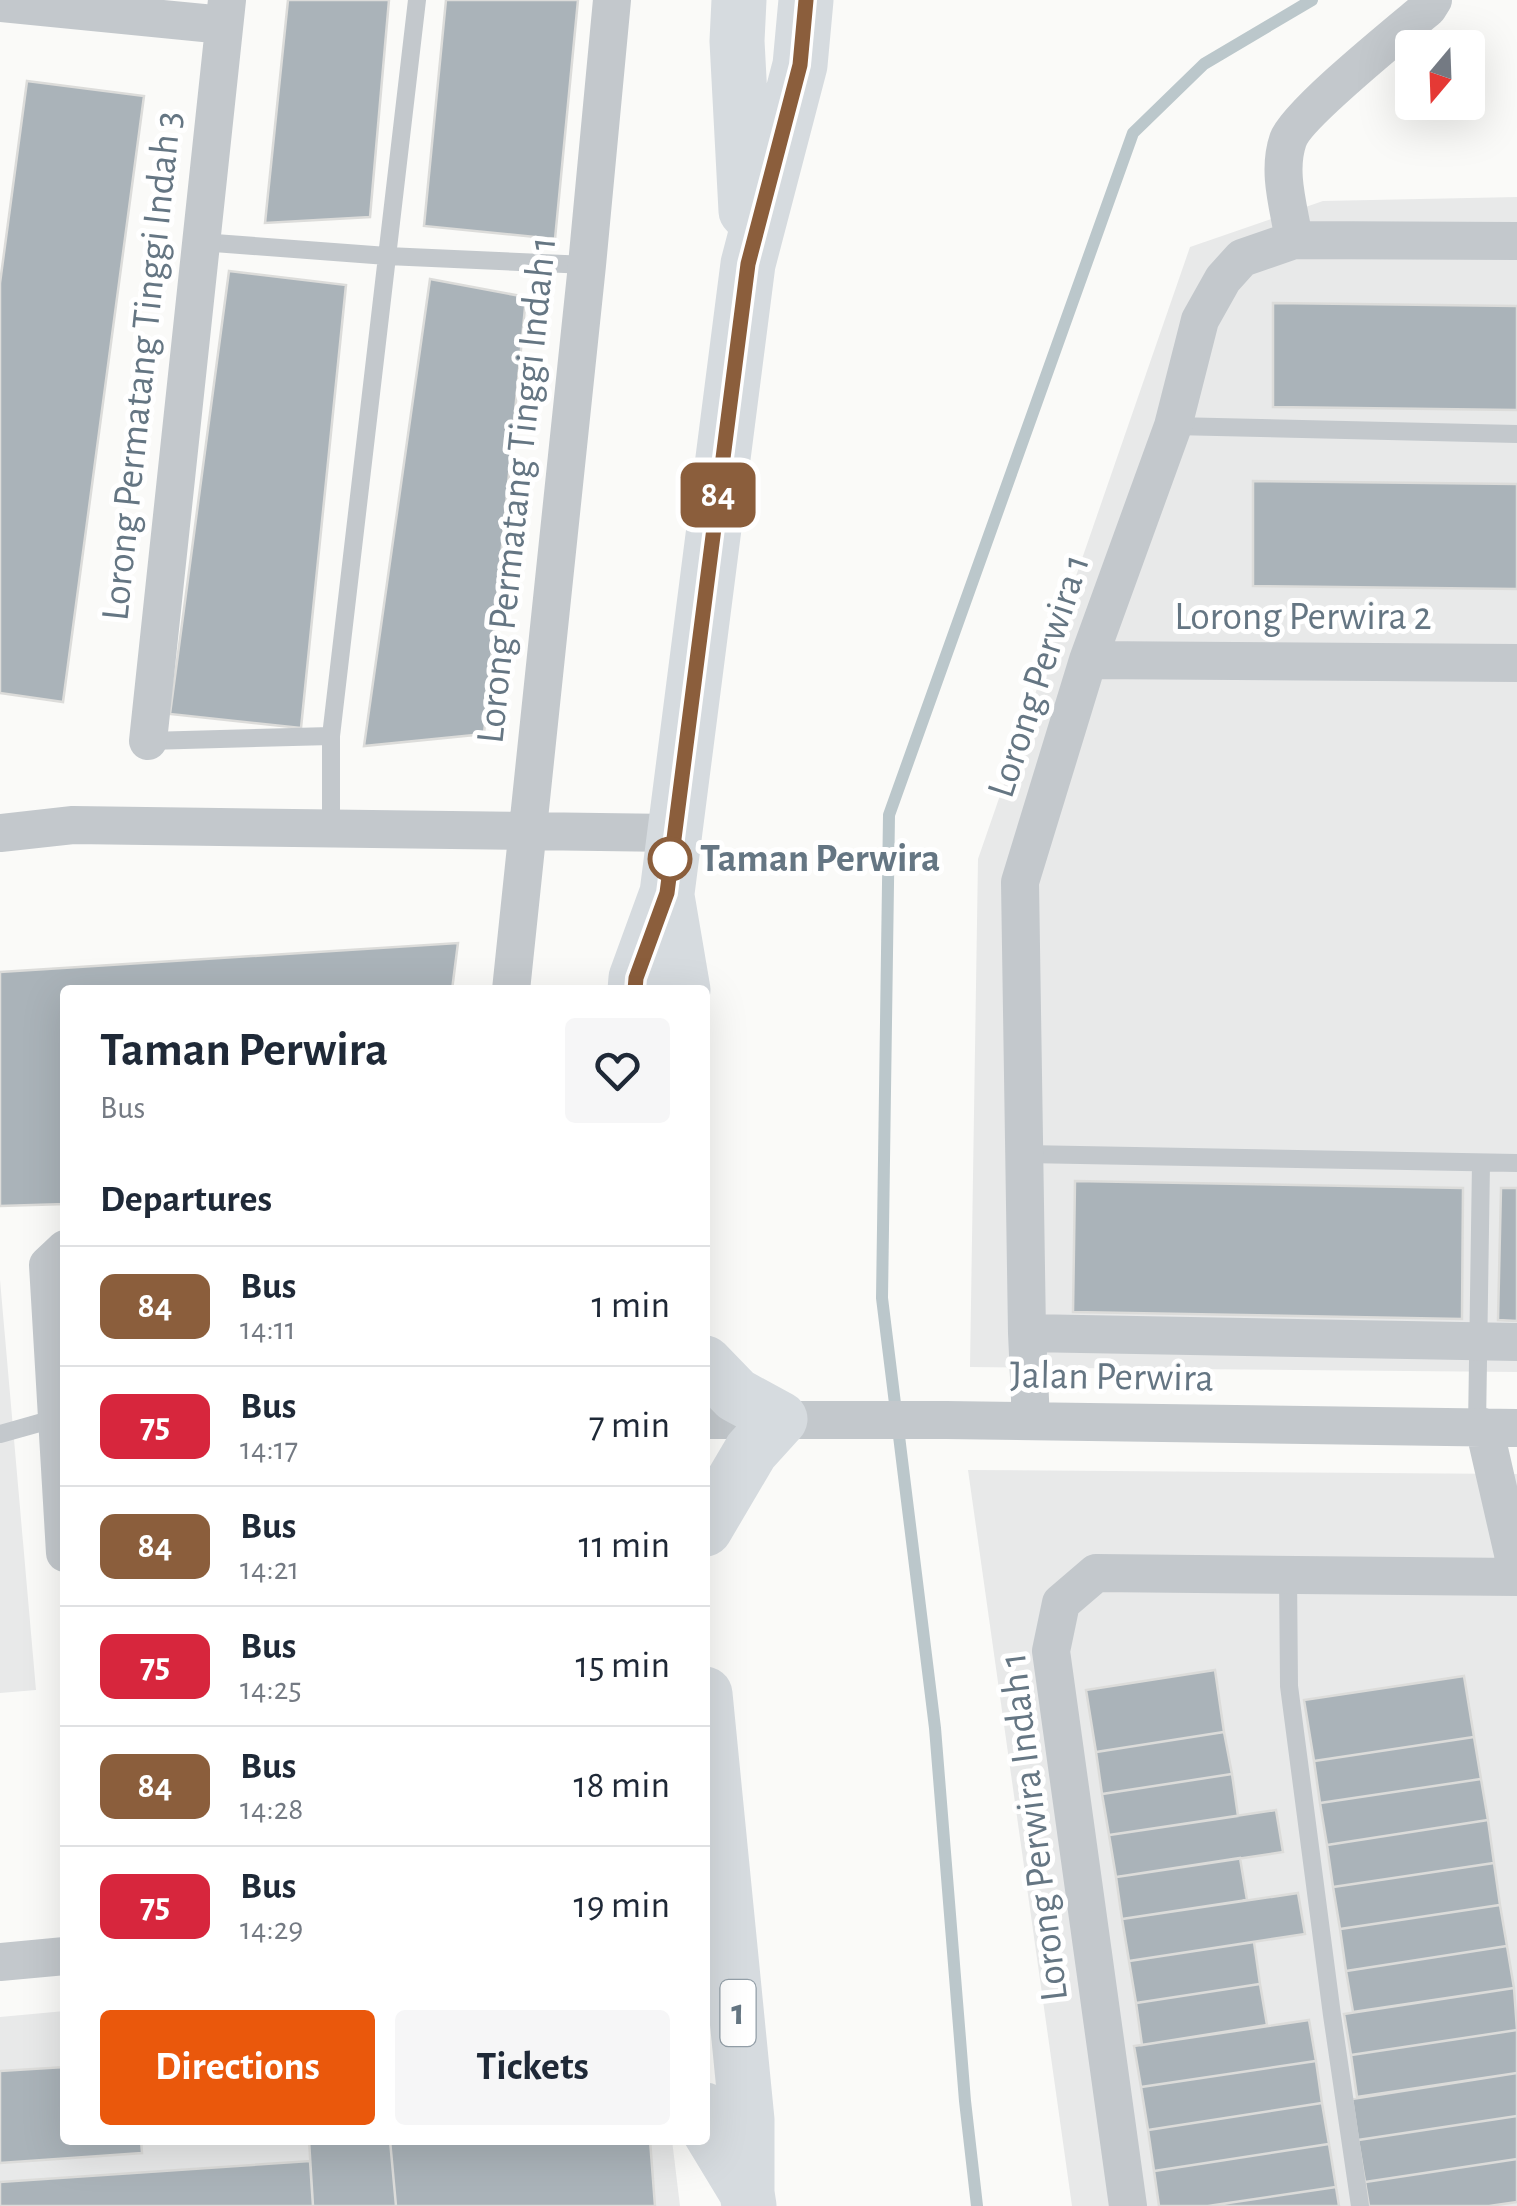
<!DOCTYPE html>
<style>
:root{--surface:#fff;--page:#f6f6f7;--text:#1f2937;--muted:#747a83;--line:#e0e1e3;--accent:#ea580c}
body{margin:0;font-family:"Alegreya Sans",sans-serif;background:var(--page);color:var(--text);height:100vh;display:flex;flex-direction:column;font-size:38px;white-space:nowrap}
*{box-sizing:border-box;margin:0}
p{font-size:32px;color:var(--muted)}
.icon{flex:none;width:55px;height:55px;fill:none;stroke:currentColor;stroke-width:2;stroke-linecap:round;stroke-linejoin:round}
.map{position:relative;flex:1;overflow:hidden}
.drawer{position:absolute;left:60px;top:985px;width:650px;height:1160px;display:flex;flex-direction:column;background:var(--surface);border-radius:10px;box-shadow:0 10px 40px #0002}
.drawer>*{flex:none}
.badge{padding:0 20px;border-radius:15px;font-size:35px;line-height:65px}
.needle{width:65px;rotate:199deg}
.fabs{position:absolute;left:1395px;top:30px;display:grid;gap:20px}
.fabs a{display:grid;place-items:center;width:90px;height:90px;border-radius:10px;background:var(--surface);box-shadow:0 10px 40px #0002;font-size:50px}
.map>.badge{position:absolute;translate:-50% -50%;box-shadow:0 0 0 5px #fff}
h2{padding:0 40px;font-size:38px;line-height:90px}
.round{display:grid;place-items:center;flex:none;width:105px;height:105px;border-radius:10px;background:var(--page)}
.summary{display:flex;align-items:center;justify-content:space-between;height:170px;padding:0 40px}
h1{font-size:48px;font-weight:700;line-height:75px}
.cta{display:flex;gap:20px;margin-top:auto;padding:20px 40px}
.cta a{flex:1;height:115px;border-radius:10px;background:var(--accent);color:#fff;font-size:40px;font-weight:700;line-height:115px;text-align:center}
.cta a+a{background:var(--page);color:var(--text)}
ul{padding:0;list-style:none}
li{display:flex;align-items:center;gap:30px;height:120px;padding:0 40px;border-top:2px solid var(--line)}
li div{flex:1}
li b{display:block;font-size:38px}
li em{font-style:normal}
li .badge{min-width:110px;font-weight:700;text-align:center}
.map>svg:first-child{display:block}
</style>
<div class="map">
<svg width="1517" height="2206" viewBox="0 0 1517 2206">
<rect width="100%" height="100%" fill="#fafaf8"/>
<path fill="#e8e9e9" d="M1517,197V1372L970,1367L978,859L1190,247L1323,201Z
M0,1280L36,1690L0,1693Z
M968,1470L1517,1474V2206H1072Z
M65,2011V2140H672L680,2206H0V2017Z"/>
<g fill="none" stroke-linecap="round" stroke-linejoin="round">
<path stroke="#bbc7cb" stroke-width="12" d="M977,2206L965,2101L935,1728L882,1298L889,815L1133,133L1204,64L1312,0"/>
</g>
<path fill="#aab3b9" stroke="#dcdcda" stroke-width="2.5" d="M288,0H389L370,217L265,223Z
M446,0H578L555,239L424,226Z
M27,81L144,96L63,702L0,693V283Z
M229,271L346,285L301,728L170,714Z
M430,279L526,297L484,734L364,746Z
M1273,303L1517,306V410L1273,407Z
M1253,481L1517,484V589L1253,586Z
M458,943L452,990H65V1204L0,1206V972Z
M1075,1181L1463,1188L1462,1319L1073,1312Z
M1501,1188H1517V1321L1498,1320Z
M1215,1670L1224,1732L1096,1752L1086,1690Z
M1464,1676L1474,1737L1314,1761L1304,1700Z
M1224,1732L1232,1774L1102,1794L1096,1752Z
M1474,1737L1481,1779L1320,1803L1314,1761Z
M1232,1774L1238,1816L1109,1835L1102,1794Z
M1481,1779L1488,1820L1327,1845L1320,1803Z
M1276,1810L1283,1852L1116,1877L1109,1835Z
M1488,1820L1494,1863L1333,1887L1327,1845Z
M1240,1858L1247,1900L1122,1919L1116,1877Z
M1494,1863L1500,1905L1340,1929L1333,1887Z
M1298,1893L1305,1934L1129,1961L1122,1919Z
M1500,1905L1507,1946L1346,1971L1340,1929Z
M1254,1942L1260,1984L1136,2003L1129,1961Z
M1507,1946L1514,1988L1353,2012L1346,1971Z
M1260,1984L1267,2025L1142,2045L1136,2003Z
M1514,1988L1517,2030L1351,2055L1344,2014Z
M1309,2020L1316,2061L1141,2087L1134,2046Z
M1517,2030V2073L1357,2097L1351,2055Z
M1316,2061L1322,2103L1148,2130L1141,2087Z
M65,2067V2140H141L142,2153L0,2163V2071Z
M1517,2073V2116L1358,2140L1352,2099Z
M1322,2103L1329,2144L1154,2171L1148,2130Z
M1517,2116V2159L1365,2182L1358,2140Z
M309,2140H390L396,2206H313Z
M390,2140H650L655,2206H396Z
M1329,2144L1336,2187L1208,2206H1159L1154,2171Z
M1517,2159V2202L1489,2206H1369L1365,2182Z
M310,2161L313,2206H0V2182Z
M1336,2187L1339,2206H1208Z"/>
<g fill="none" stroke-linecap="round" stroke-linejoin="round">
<path stroke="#c3c8cc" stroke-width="18" d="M201,242L387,256L587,265
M1173,426L1517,434
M148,741L331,736
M331,828V736L417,0
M1025,1154L1517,1163
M1477,1427L1481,1163
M0,1434L57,1418
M1288,1573L1289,1686L1332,2015L1360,2206"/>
<path stroke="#c3c8cc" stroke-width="38" d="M0,3L224,25
M1294,240C1289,208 1277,172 1288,140C1296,115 1402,30 1428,8L1433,0
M1088,660L1517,663
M148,741L227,0
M0,833L73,825L673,833
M511,990L587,265L612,0
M65,1249L48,1265L65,1553
M1027,1333L1517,1342
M705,1420H946L1517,1428
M1031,1421L1027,1333L1020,882L1088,660L1173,426L1200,320L1223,279L1242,258L1294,240L1517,241
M1484,1427L1517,1571
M0,1962L65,1956
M1128,2206L1051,1651L1061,1603L1096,1573L1517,1577"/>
<path stroke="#d6dbdf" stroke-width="55" d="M739,0L737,41L746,211
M667,896L683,990
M635,990L636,978L667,893L748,264L800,65L806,0
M705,1363L736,1395L780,1419L751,1451L705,1529
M705,1694L747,2120V2193L749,2206
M705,2110L707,2127L747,2193"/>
</g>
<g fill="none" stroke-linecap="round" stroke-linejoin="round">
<defs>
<path id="line" d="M635,990L636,978L667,893L748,264L800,65L806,0"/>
</defs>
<use href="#line" stroke="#fff" stroke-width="22"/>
<use href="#line" stroke="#8b5e3c" stroke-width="15"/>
</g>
<circle fill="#fff" stroke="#8b5e3c" stroke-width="5" cx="670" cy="859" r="20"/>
<g text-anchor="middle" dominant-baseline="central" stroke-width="10" stroke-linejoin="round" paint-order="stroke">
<rect fill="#fff" stroke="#939fa8" stroke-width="2.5" x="720.5" y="1980" width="35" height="66" rx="8"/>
<g font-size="38" font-weight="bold" fill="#657683">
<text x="738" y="2013">1</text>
</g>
<g font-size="40" fill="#657683" stroke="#fff">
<text transform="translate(142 366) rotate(-84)">Lorong Permatang Tinggi Indah 3</text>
<text transform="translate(517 490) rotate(-84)">Lorong Permatang Tinggi Indah 1</text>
<text x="1303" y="617">Lorong Perwira 2</text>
<text transform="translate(1039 676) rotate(-72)">Lorong Perwira 1</text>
<text transform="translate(1112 1377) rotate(1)">Jalan Perwira</text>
<text transform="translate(1034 1827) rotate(-97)">Lorong Perwira Indah 1</text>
</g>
<g font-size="40" font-weight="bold" fill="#657683" stroke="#fff" text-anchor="start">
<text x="700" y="859">Taman Perwira</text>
</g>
</g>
</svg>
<div class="fabs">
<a><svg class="needle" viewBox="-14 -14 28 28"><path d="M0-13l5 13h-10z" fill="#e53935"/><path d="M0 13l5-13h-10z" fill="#747a83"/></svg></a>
</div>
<b class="badge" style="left:718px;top:495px;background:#8b5e3c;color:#fff">84</b>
<section class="drawer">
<div class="summary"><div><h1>Taman Perwira</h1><p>Bus</p></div><a class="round"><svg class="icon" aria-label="heart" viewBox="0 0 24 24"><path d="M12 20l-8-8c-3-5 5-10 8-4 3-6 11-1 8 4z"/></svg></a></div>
<h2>Departures</h2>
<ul>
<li><span class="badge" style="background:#8b5e3c;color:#fff">84</span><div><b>Bus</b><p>14:11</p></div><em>1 min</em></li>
<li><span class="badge" style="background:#d7263d;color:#fff">75</span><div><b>Bus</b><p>14:17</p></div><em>7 min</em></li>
<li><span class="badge" style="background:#8b5e3c;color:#fff">84</span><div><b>Bus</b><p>14:21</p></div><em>11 min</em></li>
<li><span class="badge" style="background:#d7263d;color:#fff">75</span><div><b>Bus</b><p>14:25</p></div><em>15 min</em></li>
<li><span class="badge" style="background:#8b5e3c;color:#fff">84</span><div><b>Bus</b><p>14:28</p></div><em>18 min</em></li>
<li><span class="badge" style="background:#d7263d;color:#fff">75</span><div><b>Bus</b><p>14:29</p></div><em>19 min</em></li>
</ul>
<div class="cta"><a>Directions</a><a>Tickets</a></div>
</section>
</div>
